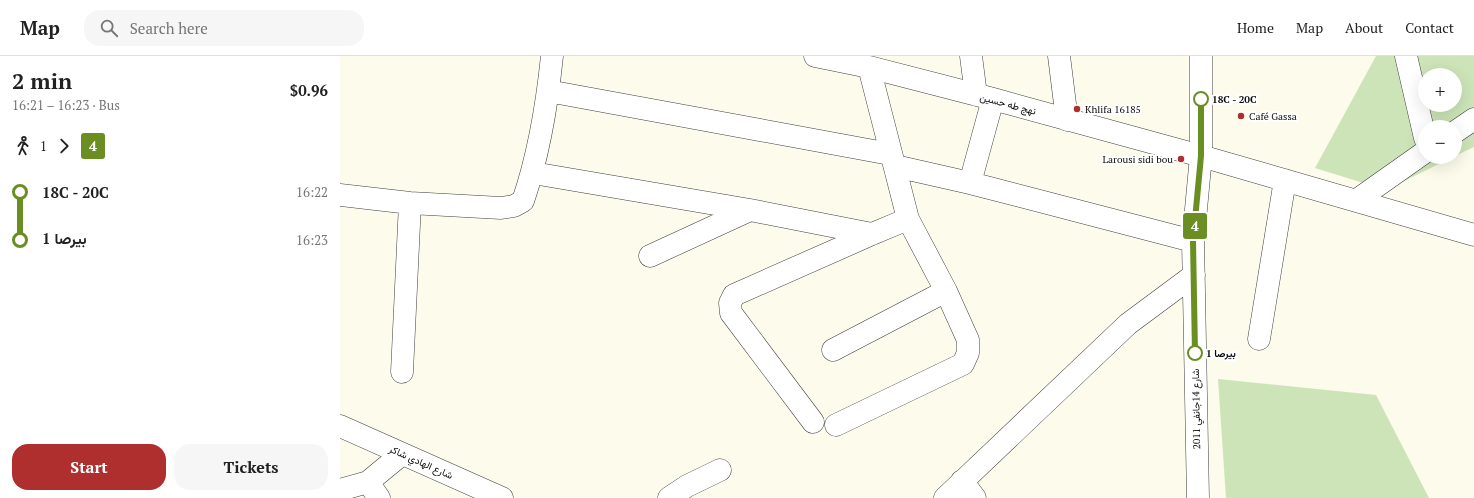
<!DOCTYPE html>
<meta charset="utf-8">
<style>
:root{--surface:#fff;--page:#f6f6f6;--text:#222;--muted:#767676;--line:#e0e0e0;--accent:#af2f2f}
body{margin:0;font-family:"PT Serif",Vazirmatn,serif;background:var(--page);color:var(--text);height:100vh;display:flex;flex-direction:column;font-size:15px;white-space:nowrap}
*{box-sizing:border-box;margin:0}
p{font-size:13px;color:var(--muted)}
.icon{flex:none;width:22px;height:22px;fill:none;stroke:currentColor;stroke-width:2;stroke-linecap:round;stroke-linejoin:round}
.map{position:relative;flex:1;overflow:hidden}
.sheet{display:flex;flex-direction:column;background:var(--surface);width:340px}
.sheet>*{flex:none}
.badge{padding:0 8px;border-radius:3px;font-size:14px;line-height:26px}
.controls{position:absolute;left:1078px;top:12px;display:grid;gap:8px}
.controls a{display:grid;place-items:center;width:44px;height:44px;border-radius:50%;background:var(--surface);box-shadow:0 4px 16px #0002;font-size:20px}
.map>.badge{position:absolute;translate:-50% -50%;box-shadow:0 0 0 2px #fff}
.legs{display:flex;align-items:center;gap:6px;height:44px;padding:0 12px;font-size:13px}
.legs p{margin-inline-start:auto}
.headline{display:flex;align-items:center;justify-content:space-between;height:68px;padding:0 12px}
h1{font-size:22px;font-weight:600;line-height:30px}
.primary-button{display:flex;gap:8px;margin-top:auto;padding:8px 12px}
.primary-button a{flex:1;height:46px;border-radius:16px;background:var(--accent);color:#fff;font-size:16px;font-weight:600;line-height:46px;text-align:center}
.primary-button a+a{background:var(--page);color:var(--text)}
ul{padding:0 12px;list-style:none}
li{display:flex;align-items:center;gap:14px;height:48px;font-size:15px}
li i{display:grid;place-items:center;width:6px;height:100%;margin:0 5px;background:currentColor}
li i::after{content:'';width:10px;height:10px;margin:-5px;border:3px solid;border-radius:50%;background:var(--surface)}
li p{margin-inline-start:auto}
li:first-child i{background:linear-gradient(#0000 50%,currentColor 0)}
li:last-child i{background:linear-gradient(currentColor 50%,#0000 0)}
header{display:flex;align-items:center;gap:24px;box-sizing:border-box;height:56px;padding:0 20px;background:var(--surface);border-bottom:1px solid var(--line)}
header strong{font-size:19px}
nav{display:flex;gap:22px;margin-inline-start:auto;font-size:14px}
.search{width:280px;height:36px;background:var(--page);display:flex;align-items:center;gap:10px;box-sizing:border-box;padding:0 14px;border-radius:16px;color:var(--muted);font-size:15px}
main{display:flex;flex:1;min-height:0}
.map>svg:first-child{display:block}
</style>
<header>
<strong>Map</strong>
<div class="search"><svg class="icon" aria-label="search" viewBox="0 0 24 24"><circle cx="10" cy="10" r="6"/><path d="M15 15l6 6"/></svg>Search here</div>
<nav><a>Home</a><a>Map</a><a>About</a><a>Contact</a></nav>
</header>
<main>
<section class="sheet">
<div class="headline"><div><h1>2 min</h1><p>16:21 – 16:23 · Bus</p></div><b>$0.96</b></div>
<div class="legs"><svg class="icon" aria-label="walk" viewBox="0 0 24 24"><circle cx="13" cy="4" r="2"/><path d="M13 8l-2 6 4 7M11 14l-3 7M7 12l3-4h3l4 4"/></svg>1<svg class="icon" aria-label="forward" viewBox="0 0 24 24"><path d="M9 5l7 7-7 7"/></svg><b class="badge" style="background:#6b8e23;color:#fff">4</b></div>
<ul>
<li><i style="color:#6b8e23"></i><b>18C - 20C</b><p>16:22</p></li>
<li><i style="color:#6b8e23"></i><b>بيرصا 1</b><p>16:23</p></li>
</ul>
<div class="primary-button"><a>Start</a><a>Tickets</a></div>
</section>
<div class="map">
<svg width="1134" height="442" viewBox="0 0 1134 442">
<rect width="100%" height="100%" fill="#fdfbeb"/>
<path fill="#cde4b8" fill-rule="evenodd" d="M1036,0H1134V91L1115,100V71H1085V101H1113L1046,134L975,112ZM1085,19H1115V49H1085Z
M878,323L1036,339L1089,442H886Z"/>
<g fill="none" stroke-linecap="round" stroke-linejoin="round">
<defs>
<path id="minor" d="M475,0L529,11L653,43L861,100L1134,179
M631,0L636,39
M719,0L727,64
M1066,0L1085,82
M208,35L550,98
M1115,76L1134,63
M555,110L630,127L853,185
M193,117L410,154L532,178
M630,127L653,43
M0,139L70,147L161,152L174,150L183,145C199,98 207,49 212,0
M1017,144L1085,96
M310,200L410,154
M919,283L945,124
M493,294L606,235
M62,316L70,147
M473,366L391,257L390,247L394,239L532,178L568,163
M496,369L623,308L628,297V284L606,235L568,163L529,11
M0,370L162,442
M622,425L635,442
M28,426L39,442
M0,434L28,426L62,398
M329,442L347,430L380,414
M605,442L788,268L854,219
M858,442L853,185L861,100V0"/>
</defs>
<use href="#minor" stroke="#3e3e3e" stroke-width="23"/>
<use href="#minor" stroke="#fff" stroke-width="22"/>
</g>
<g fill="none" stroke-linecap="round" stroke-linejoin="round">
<defs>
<path id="line-1" d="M855,297L853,185L861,100V43"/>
</defs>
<use href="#line-1" stroke="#fff" stroke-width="9"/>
<use href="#line-1" stroke="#6b8e23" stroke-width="6"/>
</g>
<g fill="#fff" stroke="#6b8e23" stroke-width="2">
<circle cx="861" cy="43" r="7"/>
<circle cx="855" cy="297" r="7"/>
</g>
<g fill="#af2f2f" stroke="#fff" stroke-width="1.5">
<circle cx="737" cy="53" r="4"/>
<circle cx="901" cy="60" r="4"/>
<circle cx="841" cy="103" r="4"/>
</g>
<g text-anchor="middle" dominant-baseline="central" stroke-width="4" stroke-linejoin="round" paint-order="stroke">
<g font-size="10" font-weight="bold" fill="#0b0b0b" stroke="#fff" text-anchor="start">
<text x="872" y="43">18C - 20C</text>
<text x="866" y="297">بيرصا 1</text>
</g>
<g font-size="10" fill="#0b0b0b" stroke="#fff">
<text transform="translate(668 48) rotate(15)">نهج طه حسين</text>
<text transform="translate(856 353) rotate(-91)">شارع 14جانفي 2011</text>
<text transform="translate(81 406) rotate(24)">شارع الهادي شاكر</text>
</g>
<g font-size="10" fill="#0b0b0b" stroke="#fff" text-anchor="start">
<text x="745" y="53">Khlifa 16185</text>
<text x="909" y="60">Café Gassa</text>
<text x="833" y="103" text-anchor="end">Larousi sidi bou</text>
</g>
</g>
</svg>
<div class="controls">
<a>+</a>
<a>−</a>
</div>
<b class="badge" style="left:855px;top:170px;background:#6b8e23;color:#fff">4</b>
</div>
</main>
